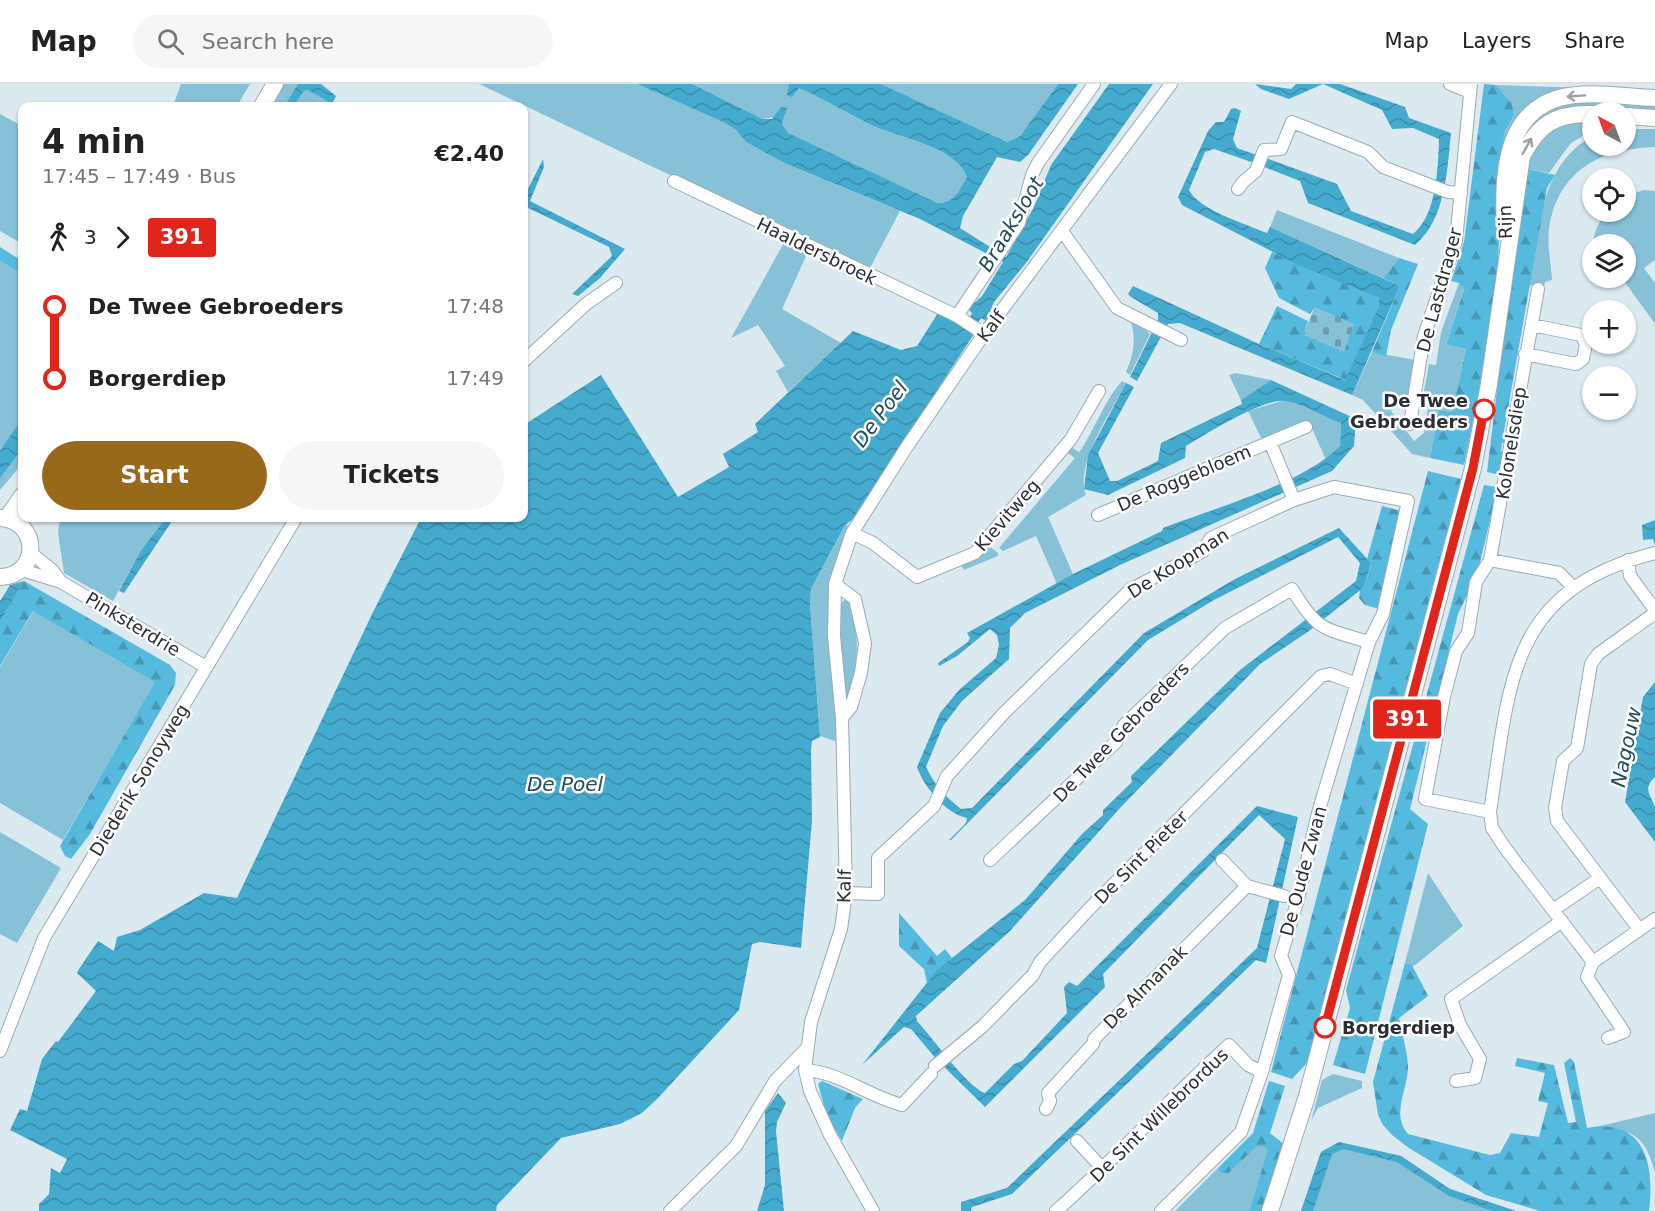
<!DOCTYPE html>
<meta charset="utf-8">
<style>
:root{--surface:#fff;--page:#f6f6f6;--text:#222;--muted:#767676;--line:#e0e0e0;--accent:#99691b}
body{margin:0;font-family:"DejaVu Sans",sans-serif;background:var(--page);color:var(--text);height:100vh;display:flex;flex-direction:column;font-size:22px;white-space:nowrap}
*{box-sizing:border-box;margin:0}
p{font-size:20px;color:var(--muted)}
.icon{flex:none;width:33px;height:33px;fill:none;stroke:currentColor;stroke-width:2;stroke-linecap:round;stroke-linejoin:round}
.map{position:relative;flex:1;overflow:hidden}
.details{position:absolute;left:18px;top:18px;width:510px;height:420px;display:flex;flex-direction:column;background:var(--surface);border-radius:12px;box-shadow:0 2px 4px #0004}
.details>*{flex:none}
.badge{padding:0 12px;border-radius:4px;font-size:21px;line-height:39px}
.needle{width:39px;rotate:319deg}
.tools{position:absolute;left:1582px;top:18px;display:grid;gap:12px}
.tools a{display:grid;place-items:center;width:54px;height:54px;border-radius:50%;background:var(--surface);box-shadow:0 2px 4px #0004;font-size:30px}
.map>.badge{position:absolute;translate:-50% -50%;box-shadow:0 0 0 3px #fff}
.legs{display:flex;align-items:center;gap:9px;height:66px;padding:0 24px;font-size:20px}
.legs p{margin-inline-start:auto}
.overview{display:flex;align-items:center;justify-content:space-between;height:102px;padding:0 24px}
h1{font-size:33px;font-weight:600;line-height:45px}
.button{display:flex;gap:12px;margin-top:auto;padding:12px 24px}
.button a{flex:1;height:69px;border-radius:36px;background:var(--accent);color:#fff;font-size:24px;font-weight:600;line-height:69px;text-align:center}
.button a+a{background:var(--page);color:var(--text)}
ul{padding:0 24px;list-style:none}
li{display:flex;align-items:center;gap:21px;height:72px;font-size:22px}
li i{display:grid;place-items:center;width:9px;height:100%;margin:0 8px;background:currentColor}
li i::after{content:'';width:15px;height:15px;margin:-8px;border:4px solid;border-radius:50%;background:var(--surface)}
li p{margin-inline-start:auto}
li:first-child i{background:linear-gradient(#0000 50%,currentColor 0)}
li:last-child i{background:linear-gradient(currentColor 50%,#0000 0)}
header{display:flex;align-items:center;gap:36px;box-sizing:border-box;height:84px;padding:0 30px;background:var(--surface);border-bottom:2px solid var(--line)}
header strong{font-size:28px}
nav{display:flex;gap:33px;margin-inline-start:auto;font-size:21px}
.search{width:420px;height:54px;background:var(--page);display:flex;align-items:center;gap:15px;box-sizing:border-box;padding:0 21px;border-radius:33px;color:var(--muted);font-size:22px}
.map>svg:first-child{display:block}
</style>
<header>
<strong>Map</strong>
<div class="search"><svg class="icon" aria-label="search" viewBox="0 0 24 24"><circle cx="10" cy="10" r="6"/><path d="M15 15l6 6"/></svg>Search here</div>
<nav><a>Map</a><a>Layers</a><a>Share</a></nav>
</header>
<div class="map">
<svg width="1655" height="1127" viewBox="0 0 1655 1127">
<defs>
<pattern id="forest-firs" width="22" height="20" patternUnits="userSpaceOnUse" patternTransform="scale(1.5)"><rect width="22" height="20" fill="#56bade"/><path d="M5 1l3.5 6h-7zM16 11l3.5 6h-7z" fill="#4798b5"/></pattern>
<pattern id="cemetery-stones" width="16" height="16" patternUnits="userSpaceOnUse" patternTransform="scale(1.5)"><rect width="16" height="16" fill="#86c1d8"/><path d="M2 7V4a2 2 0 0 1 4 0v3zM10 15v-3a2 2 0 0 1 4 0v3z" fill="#6e9db0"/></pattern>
<pattern id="water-waves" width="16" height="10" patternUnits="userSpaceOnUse" patternTransform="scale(1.5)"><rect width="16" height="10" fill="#45abce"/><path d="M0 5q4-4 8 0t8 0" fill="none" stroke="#3a8ca8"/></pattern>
</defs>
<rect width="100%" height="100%" fill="#dbeaf0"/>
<path fill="#86c1d8" d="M181,0H250L237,22H173Z
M283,0H298L284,22H270Z
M479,0H637L723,38L735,45L746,58L782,78L900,127L869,186Z
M692,0H789L788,10L799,4C823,15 846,28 869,40C897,54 953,61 967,93C959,108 954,119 935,119L787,49L782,40L785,31L763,35Z
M881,0H1058L1020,52L1007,58Z
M1496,1L1655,6L1548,15L1501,75L1504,49L1514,31L1512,19Z
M308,6L313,7L340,22H294L304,7Z
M1569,16L1655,17V30L1581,27L1556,31L1508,100L1531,37Z
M0,30L22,42V160L0,147Z
M1593,34V45L1570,60L1549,89L1524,84L1525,77L1551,42Z
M1626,45H1655V63C1600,65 1558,86 1549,145C1547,161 1551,180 1552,196L1545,198L1544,203L1529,201C1539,149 1539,80 1593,52V62H1626Z
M1644,106L1655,107V176L1644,184L1655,199V240L1622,194H1626V160H1593V182C1590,163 1594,141 1607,128H1626V112Z
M1277,126L1399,174L1383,194L1270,143Z
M785,157L808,168L782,225L841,259L788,308L776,287L785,282L758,241L731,254Z
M0,177L22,190V380L0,406Z
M1459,199L1464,204L1446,261L1466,265L1452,328L1439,326L1430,374L1412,370L1363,316L1352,311L1372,268L1415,276L1407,323L1400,317L1391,327L1414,357L1424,349L1428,324L1421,323L1429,280L1436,281L1441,248Z
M1129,233L1150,250L1130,291L1126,288C1134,270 1137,252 1129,233Z
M1236,289L1271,296L1241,316L1229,291Z
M1122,297L1126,299C1112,327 1074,380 1086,411L1048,433L1073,490L1057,500L1036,452L1003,467L999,464L1075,374L1068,369L1071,363L1079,368L1081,366C1094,345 1107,313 1122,297Z
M1285,316L1325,330L1341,339L1340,362L1326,376L1310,340L1263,358L1248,327Z
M60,434H166L141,466L113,517L64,489L58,449Z
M845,441H848L840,468L838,658L820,652L810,520L811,505Z
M989,462L998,469V472L964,486L961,481L979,472Z
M844,516L852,518C860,561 858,580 847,622L844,623L837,525Z
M34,526L156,597L63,756L0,719V583Z
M0,748L61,784L17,859L0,850Z
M1428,789L1463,842L1414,882L1405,879Z
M1333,990L1362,997V1004L1318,1024L1311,1037L1322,996Z
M1655,1029V1088C1644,1049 1633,1047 1596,1043Z
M1339,1058L1401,1072L1450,1105L1516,1127H1301L1321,1068Z
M1263,1062L1269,1066L1249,1127H1175L1217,1085L1221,1089H1229L1256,1063Z"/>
<path fill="url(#forest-firs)" d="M1484,0L1496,1L1512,19L1514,31L1504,49L1498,181L1478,314L1464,381L1430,374L1439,326L1452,328L1466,265L1446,261L1464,205L1459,199L1451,197L1464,158Z
M1524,84L1555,91L1547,104L1503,353L1507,354L1506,359H1502L1501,367L1504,369L1500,391L1487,388Z
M0,163L22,177V190L0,177Z
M1272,168L1379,214V222L1346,296L1259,260L1277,222L1308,237L1303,251L1315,223L1310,230L1279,214L1265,184Z
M1399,174L1418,180L1391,246L1386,272L1372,268L1400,202L1383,194Z
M1428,387L1461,395L1307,979L1292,995L1271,988Z
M1484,401L1496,403L1497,407L1477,491L1458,530L1410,725L1428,740L1365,990L1333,981L1350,924L1346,906Z
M1382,422L1402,427L1379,525L1365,521L1359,514L1360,506L1364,503L1371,480L1367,475Z
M24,497L170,581L176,589L175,601L90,750L71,775L65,772L60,762L155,598L33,527L0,582V538Z
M899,829L937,872L945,865L952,874L927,899L924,885L899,862Z
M1405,879L1412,881L1428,912L1399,934C1402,950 1407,966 1408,981C1409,1005 1390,1029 1408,1050L1490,1071L1500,1069L1511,1049L1539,1053L1548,1019L1538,1017L1545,989L1515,982L1517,974L1554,981L1568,1039L1576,1038L1564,979L1570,974L1574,978L1587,1044C1644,1034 1655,1078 1649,1127H1540L1486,1111L1409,1064L1392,1051L1383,1041L1378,1031L1373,998Z
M822,997L863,1015L855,1024L842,1057L827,1032L818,1000Z
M1269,997L1285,1002L1270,1049L1284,1060L1262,1127H1249L1268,1066L1263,1062L1256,1063L1229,1089H1221L1217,1085L1253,1049Z"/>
<path fill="url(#cemetery-stones)" d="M1315,223L1354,240L1344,268L1303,251Z"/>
<path fill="url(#water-waves)" d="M298,0H321L336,12L332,20L308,6L304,7L294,22H284Z
M637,0H692L763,35H772L781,23L787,24L782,40L788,49L937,119C954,119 959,107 967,93C954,61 897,54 869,40C846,28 823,15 799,4L792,13L787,11L789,0H881L1007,58L1020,52L1058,0H1078L1028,71L1020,78L997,73L963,132L960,144L1006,173L1033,125L1051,81L1109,0H1153L1026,179L994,218L986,237L981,234L978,239L981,240L974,250L852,436L845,441L811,505L810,520L820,653L812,657L811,666L812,737L801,864L760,858L752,860L739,926L658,1014L642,1029L620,1040L561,1054L497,1121L496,1127H39V1120L49,1110L51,1084L60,1089L67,1075L10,1046L20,1025L27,1027L42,975L56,957L58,958L96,907L77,889L79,885L98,857L114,867L117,853L140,846L204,809L237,814L374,526L421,434H524V341L601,291L678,413L729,383L723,370L758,348L755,340L853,247L901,266L917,262L938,229L970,233L972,229L968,225L982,212L1003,178L920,135L782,78L746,58L735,45L723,38Z
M1255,0L1291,5L1296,0H1340L1405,23L1409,34L1451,49C1447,86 1446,135 1415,161L1308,119L1300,97L1262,82L1266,74L1337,100L1351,127L1413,150C1437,131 1438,83 1439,55L1413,44L1392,45L1382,26L1323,0L1289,15L1261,5Z
M1235,24L1241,27L1233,55L1237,64L1260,72L1257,80L1214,65L1205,68L1189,106C1199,126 1246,140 1267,149L1270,143L1400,202L1352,311L1180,239L1168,240L1137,297L1130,293L1158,236V229L1131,213L1128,210L1133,202L1259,260L1345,296L1379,222V214L1298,181L1182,121L1178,113L1208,47L1216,38H1224L1231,25Z
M543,75L544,83L530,117L625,165L600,194L578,212L572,210L612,172L609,163L524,122V113Z
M1271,296L1356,335L1354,362L1332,387L1120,481L1025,529L1010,544L1009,575L962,617L943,642L926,683C935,702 945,712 961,725L972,724L1144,549L1235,495L1339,444L1371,479L1364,503L1309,547L1260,580L1121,723L1010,847L916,932L917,937C932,953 967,1003 985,1009L1014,980L1022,977L1067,929L1064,903L1069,898L1077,902L1257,722L1298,733L1266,879L1256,876L1012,1110L972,1123L971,1127H961V1118L1007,1104L1257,864L1285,755L1259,731L1103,890L1105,903L985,1023L937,976L911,945L904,943L862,981L937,886L1025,816L1082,750L1103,731V726L1132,698L1131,692L1240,586L1356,497L1360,479L1338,453L1214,516L1148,556L951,756H949L966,739L967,734C945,729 924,703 917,683L940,629L959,606L996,574L999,561L997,551L990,545L957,572L939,582L938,579L968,558L970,554L967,549L1073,490L1162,447L1163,444C1214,424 1303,400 1340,362L1341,339C1322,332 1306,321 1286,317C1265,313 1206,350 1186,362L1185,374L1108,411L1084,405L1088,371L1126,299L1134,303L1098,369L1110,397H1117L1158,377L1161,359L1242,320L1241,316Z
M22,334V365L0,394V367Z
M166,434H174L124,509L119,507L141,466Z
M1655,436V461L1653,455L1643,456L1642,441Z
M24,497L0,538V517L10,501Z
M1655,598V693C1642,705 1651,711 1655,723C1655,732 1655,748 1655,758L1625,718L1643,613Z
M778,1009L786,1019L777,1038L776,1047L784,1127H757L765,1101V1027Z
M1339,1058L1401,1072L1450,1105L1516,1127H1492L1449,1112L1397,1078L1343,1065L1332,1070L1313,1127H1301L1321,1068Z"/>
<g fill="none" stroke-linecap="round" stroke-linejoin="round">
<defs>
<path id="street" d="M1450,0L1470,8
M674,97L957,232L984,250
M1238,105L1243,98L1256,87L1264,66L1281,65L1292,38L1368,68L1383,83L1448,108L1461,109
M1062,147L1117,224L1181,256
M957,232L1019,139L1032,91L1038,79L1094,0
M1525,270L1576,280L1583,275L1586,260L1581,251L1532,241
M524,277L586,220L616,199
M1410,340L1424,252L1456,157L1471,0
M1270,358L1306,343
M1098,431L1270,358L1294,416
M852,449L873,459L917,493L975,469L1071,355L1099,307
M31,469L53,487L61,498
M1490,476L1559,489L1574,504
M1628,476L1630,492L1655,526
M22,486L61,498L206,583
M835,500L855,515L865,559L861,589L851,623L842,634
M1490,728L1425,715L1444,613L1456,567L1468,549L1476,498L1490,476L1538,205
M990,776L1117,657L1124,641L1225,544L1292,505C1318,548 1323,544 1369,558
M1222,776L1247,802
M846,809L878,810V774L934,722L947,692L1005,628L1130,506L1203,467L1211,454L1294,416L1334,403L1408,417L1383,530L1369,558L1318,729L1298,815L1281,872L1289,891L1262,988L1241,1048L1161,1127
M1553,826L1600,794
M1639,845L1557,737L1555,724L1563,677L1577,664L1591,580L1598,570L1655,529
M1593,878L1505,764L1492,744L1490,728C1510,600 1507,506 1655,469
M1608,954L1624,948L1587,893L1593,878L1655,835
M0,967L44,854L296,434
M935,982L983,942L1033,891L1040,878L1090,824L1321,592L1330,590L1357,600
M805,986C839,988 868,1012 902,1021L931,990
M1456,997L1475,994L1480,975L1460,941L1451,915L1562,837
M1046,1025L1050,1017L1048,1009L1093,960L1094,955L1247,802L1284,812
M1077,1057L1103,1085
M670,1127L736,1062L775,997L806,965
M873,1127L830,1051L810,1007L805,986L811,938L841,845L846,809L842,634L834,552L835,500L852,449L906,364L984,250L1171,0
M1056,1127C1116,1074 1170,1015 1229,961L1248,981L1262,988"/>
<path id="secondary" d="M262,22L275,0
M1626,32L1655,34
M1505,147C1503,99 1501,31 1559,14C1588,6 1625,13 1655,14
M0,434C40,436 41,492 0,493
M7,434L22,412
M1270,1127L1307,1012L1473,384L1489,300L1522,72C1539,40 1555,29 1593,30"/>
</defs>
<use href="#street" stroke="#9cabb1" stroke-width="14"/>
<use href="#secondary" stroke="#9cabb1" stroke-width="18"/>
<use href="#street" stroke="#fff" stroke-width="12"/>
<use href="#secondary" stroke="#fff" stroke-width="16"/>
</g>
<defs><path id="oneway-shaft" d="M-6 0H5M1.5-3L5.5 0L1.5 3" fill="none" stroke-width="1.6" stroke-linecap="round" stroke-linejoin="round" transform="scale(1.5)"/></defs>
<g stroke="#9ea1a2">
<use href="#oneway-shaft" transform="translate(1576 12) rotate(176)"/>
<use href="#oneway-shaft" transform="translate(1527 62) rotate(-61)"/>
</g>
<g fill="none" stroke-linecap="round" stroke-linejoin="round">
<defs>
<path id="line-1" d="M1325,943L1473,384L1484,326"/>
</defs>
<use href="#line-1" stroke="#fff" stroke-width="14"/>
<use href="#line-1" stroke="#e1251b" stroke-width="9"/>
</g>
<g fill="#fff" stroke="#e1251b" stroke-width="3">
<circle cx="1484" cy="326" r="10"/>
<circle cx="1325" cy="943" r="10"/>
</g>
<g text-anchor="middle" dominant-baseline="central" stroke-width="5" stroke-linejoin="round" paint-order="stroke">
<g font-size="18" fill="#282e31" stroke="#fff">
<text transform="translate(1505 138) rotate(-92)">Rijn</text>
<text transform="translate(817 167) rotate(26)">Haaldersbroek</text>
<text transform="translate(1439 206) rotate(-75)">De Lastdrager</text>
<text transform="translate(991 242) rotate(-54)">Kalf</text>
<text transform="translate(1511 359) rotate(-81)">Kolonelsdiep</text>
<text transform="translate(1184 394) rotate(-23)">De Roggebloem</text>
<text transform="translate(1007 431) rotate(-49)">Kievitweg</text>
<text transform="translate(1178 479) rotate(-32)">De Koopman</text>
<text transform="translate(133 540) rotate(31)">Pinksterdrie</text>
<text transform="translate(1121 648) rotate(-46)">De Twee Gebroeders</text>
<text transform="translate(139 696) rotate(-59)">Diederik Sonoyweg</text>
<text transform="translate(1141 773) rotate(-45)">De Sint Pieter</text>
<text transform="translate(1303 787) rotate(-75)">De Oude Zwan</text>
<text transform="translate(844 802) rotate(-88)">Kalf</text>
<text transform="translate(1145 903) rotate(-45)">De Almanak</text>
<text transform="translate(1159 1031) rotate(-44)">De Sint Willebrordus</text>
</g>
<g font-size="18" font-weight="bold" fill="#282e31" stroke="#fff" text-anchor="end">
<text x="1468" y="316">De Twee<tspan x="1468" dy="21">Gebroeders</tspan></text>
<text x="1342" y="943" text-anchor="start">Borgerdiep</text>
</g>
<g font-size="20" font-style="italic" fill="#1f4b5a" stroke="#fff">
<text transform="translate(1011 140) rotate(-59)">Braaksloot</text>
<text transform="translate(880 330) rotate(-53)">De Poel</text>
<text transform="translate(1626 663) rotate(-78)">Nagouw</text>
<text x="565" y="700">De Poel</text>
</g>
</g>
</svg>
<div class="tools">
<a><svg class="needle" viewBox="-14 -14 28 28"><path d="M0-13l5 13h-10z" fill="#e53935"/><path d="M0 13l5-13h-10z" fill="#767676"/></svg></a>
<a><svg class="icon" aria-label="locate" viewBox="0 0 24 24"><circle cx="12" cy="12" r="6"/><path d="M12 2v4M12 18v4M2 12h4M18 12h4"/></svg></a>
<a><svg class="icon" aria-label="layers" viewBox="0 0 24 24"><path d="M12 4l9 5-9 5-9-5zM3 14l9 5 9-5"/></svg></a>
<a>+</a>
<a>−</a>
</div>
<b class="badge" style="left:1407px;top:635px;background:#e1251b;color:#fff">391</b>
<section class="details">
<div class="overview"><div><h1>4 min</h1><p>17:45 – 17:49 · Bus</p></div><b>€2.40</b></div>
<div class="legs"><svg class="icon" aria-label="walk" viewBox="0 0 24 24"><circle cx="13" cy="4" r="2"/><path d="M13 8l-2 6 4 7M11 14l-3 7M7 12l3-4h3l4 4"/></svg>3<svg class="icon" aria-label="forward" viewBox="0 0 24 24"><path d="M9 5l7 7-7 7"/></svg><b class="badge" style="background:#e1251b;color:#fff">391</b></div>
<ul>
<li><i style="color:#e1251b"></i><b>De Twee Gebroeders</b><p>17:48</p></li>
<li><i style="color:#e1251b"></i><b>Borgerdiep</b><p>17:49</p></li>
</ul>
<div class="button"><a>Start</a><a>Tickets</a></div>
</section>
</div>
